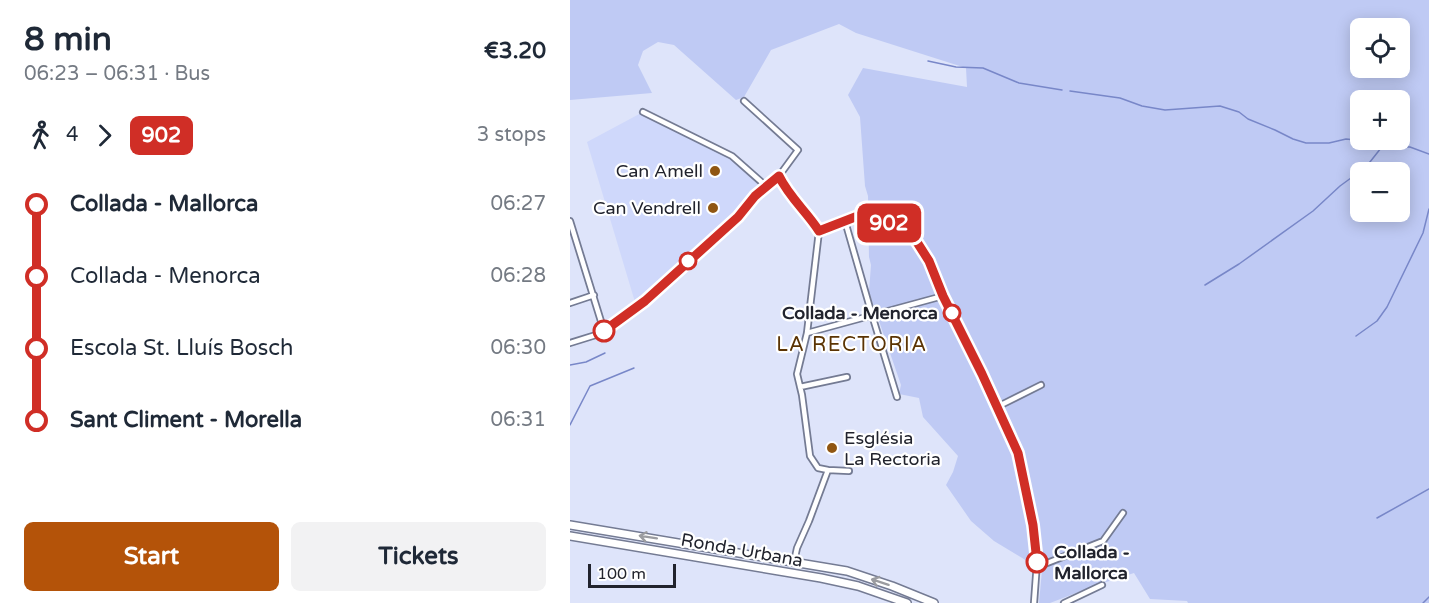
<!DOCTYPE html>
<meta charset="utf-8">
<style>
:root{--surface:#fff;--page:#f2f2f3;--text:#1f2937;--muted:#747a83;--accent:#b45309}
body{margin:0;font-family:"Varela Round",sans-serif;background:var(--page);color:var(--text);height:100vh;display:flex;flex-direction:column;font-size:22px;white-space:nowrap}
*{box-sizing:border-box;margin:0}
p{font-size:20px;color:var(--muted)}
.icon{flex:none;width:33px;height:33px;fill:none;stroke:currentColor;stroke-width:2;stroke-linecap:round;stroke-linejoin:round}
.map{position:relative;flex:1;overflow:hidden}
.sheet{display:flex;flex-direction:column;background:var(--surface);width:570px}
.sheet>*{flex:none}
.badge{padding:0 12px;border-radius:9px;font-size:21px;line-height:39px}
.controls{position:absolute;left:780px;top:18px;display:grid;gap:12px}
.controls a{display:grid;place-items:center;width:60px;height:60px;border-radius:9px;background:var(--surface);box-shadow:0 3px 15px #0003;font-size:30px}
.scale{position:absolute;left:18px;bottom:15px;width:88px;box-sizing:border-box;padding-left:6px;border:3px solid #21232d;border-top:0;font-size:16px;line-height:21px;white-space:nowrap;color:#21232d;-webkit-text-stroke:4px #fff;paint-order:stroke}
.map>.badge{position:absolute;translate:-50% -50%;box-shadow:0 0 0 3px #fff}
.legs{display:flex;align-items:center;gap:9px;height:66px;padding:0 24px;font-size:20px}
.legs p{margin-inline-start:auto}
.headline{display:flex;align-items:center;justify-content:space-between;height:102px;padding:0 24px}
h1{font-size:33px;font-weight:800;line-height:45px}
.cta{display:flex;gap:12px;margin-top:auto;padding:12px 24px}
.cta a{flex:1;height:69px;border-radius:9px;background:var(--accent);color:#fff;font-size:24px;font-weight:800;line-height:69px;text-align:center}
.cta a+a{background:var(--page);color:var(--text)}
ul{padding:0 24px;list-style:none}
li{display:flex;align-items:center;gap:21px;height:72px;font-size:22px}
li i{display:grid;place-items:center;width:9px;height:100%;margin:0 8px;background:currentColor}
li i::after{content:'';width:15px;height:15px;margin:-8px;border:4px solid;border-radius:50%;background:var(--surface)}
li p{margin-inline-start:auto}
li:first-child i{background:linear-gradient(#0000 50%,currentColor 0)}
li:last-child i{background:linear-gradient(currentColor 50%,#0000 0)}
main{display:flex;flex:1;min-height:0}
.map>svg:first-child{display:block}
</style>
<main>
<section class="sheet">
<div class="headline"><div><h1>8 min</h1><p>06:23 – 06:31 · Bus</p></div><b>€3.20</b></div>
<div class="legs"><svg class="icon" aria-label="walk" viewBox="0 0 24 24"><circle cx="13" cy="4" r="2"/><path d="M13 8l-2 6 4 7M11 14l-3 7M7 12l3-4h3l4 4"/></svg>4<svg class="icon" aria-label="forward" viewBox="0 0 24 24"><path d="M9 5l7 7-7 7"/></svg><b class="badge" style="background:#d02e26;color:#fff">902</b><p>3 stops</p></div>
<ul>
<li><i style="color:#d02e26"></i><b>Collada - Mallorca</b><p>06:27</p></li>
<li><i style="color:#d02e26"></i><span>Collada - Menorca</span><p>06:28</p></li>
<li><i style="color:#d02e26"></i><span>Escola St. Lluís Bosch</span><p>06:30</p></li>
<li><i style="color:#d02e26"></i><b>Sant Climent - Morella</b><p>06:31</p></li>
</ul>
<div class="cta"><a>Start</a><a>Tickets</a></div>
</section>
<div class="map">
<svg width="859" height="603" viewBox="0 0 859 603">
<rect width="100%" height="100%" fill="#dee4fa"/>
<path fill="#cfd8fb" d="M73,112L162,156L200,189L188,198L172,222L68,312L17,142Z"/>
<path fill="#bfcaf4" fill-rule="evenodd" d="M0,0H859V603H618L617,601L580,599L564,573L527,585L480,603H469L472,570L424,541L401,521L376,485L383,472L388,456L353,417L349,398L329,394L331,385L299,292L301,265L299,257L298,196L295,186L290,117L278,95L293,68L397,87L396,68L286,33L269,24L201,50L174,97L166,100L104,45L88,42L73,51L68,65L82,93L0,100ZM790,28H830V68H790ZM790,100H830V140H790ZM790,172H830V212H790Z"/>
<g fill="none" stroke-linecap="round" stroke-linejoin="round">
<path stroke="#7887c8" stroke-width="1.5" d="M358,61L386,67L413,68L449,83L492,90
M500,91L550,98L572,106L595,110L650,106L669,112L678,119L705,130L723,139L736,143H759L776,139L795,141L811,147H840L859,154
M635,285L669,264L743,211L770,186L796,167L811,148
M786,336L807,321L817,307L853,233L859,209
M0,365L16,362L35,353
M0,425L20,386L64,368
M807,518L859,489
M853,603L859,597"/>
<defs>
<path id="street" d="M73,112L162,156L197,187
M209,176C219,197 237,212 249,231L237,333L227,374L232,395L240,456L248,468L258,470L239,521L227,548L224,562
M0,221L34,331
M275,221L302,315L327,397
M249,231L298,212L325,226L345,239L359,261L373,296L412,374L448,453L463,525L467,562L464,603
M0,303L24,295
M237,333L373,296
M0,343L29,334L66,308L168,217L185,196L209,176L228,150L174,101
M230,387L277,377
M427,407L471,385
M258,470L279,471
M467,567L533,541L553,513
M494,603L532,585"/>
<path id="secondary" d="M0,525L277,571L322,586L364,603
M0,536L251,578L288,586L337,603"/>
</defs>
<use href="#street" stroke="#747b93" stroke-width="8"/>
<use href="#secondary" stroke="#747b93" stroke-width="10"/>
<use href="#street" stroke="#fff" stroke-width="4.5"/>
<use href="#secondary" stroke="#fff" stroke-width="7"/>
</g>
<defs><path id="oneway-shaft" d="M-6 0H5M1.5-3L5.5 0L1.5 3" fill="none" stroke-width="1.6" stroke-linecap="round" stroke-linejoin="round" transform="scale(1.5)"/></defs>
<g stroke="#9b9ca0">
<use href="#oneway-shaft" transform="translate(78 537) rotate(-171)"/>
<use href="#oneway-shaft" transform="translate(310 582) rotate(-162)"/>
</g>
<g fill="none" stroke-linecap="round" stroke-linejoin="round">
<defs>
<path id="line-1" d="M34,331L75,301L168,217L185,196L209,176C219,197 237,212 249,231L298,212L326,226L345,239L359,261L373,296L412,374L448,453L463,525L467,562"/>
</defs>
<use href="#line-1" stroke="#fff" stroke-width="14"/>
<use href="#line-1" stroke="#d02e26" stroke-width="9"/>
</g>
<g fill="#905612" stroke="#fff" stroke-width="2">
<circle cx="145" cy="171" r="6"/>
<circle cx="143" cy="208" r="6"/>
<circle cx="262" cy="448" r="6"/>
</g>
<g fill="#fff" stroke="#d02e26" stroke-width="3">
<circle cx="118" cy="261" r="8"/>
<circle cx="382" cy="313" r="8"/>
<circle cx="34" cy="331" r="10"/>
<circle cx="467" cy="562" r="10"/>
</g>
<g text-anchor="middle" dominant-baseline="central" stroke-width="4.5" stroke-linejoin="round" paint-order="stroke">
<g font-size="18" fill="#21232d" stroke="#fff" text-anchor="end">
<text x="133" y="171">Can Amell</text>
<text x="131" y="208">Can Vendrell</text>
<text x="274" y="438" text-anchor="start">Església<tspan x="274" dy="21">La Rectoria</tspan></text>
</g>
<g font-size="18" font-weight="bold" fill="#21232d" stroke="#fff" text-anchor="end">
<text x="368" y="313">Collada - Menorca</text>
<text x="484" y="552" text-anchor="start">Collada -<tspan x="484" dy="21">Mallorca</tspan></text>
</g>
<g font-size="18" fill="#21232d" stroke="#fff">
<text transform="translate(172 550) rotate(10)">Ronda Urbana</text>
</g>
<g font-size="20" letter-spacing="1.5" fill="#5b3404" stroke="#fff">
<text x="282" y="345">LA RECTORIA</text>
</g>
</g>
</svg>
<div class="controls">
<a><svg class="icon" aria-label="locate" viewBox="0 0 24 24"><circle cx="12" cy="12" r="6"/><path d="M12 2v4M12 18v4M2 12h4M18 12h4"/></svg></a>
<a>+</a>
<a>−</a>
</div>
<div class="scale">100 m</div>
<b class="badge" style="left:319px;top:223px;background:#d02e26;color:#fff">902</b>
</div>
</main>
